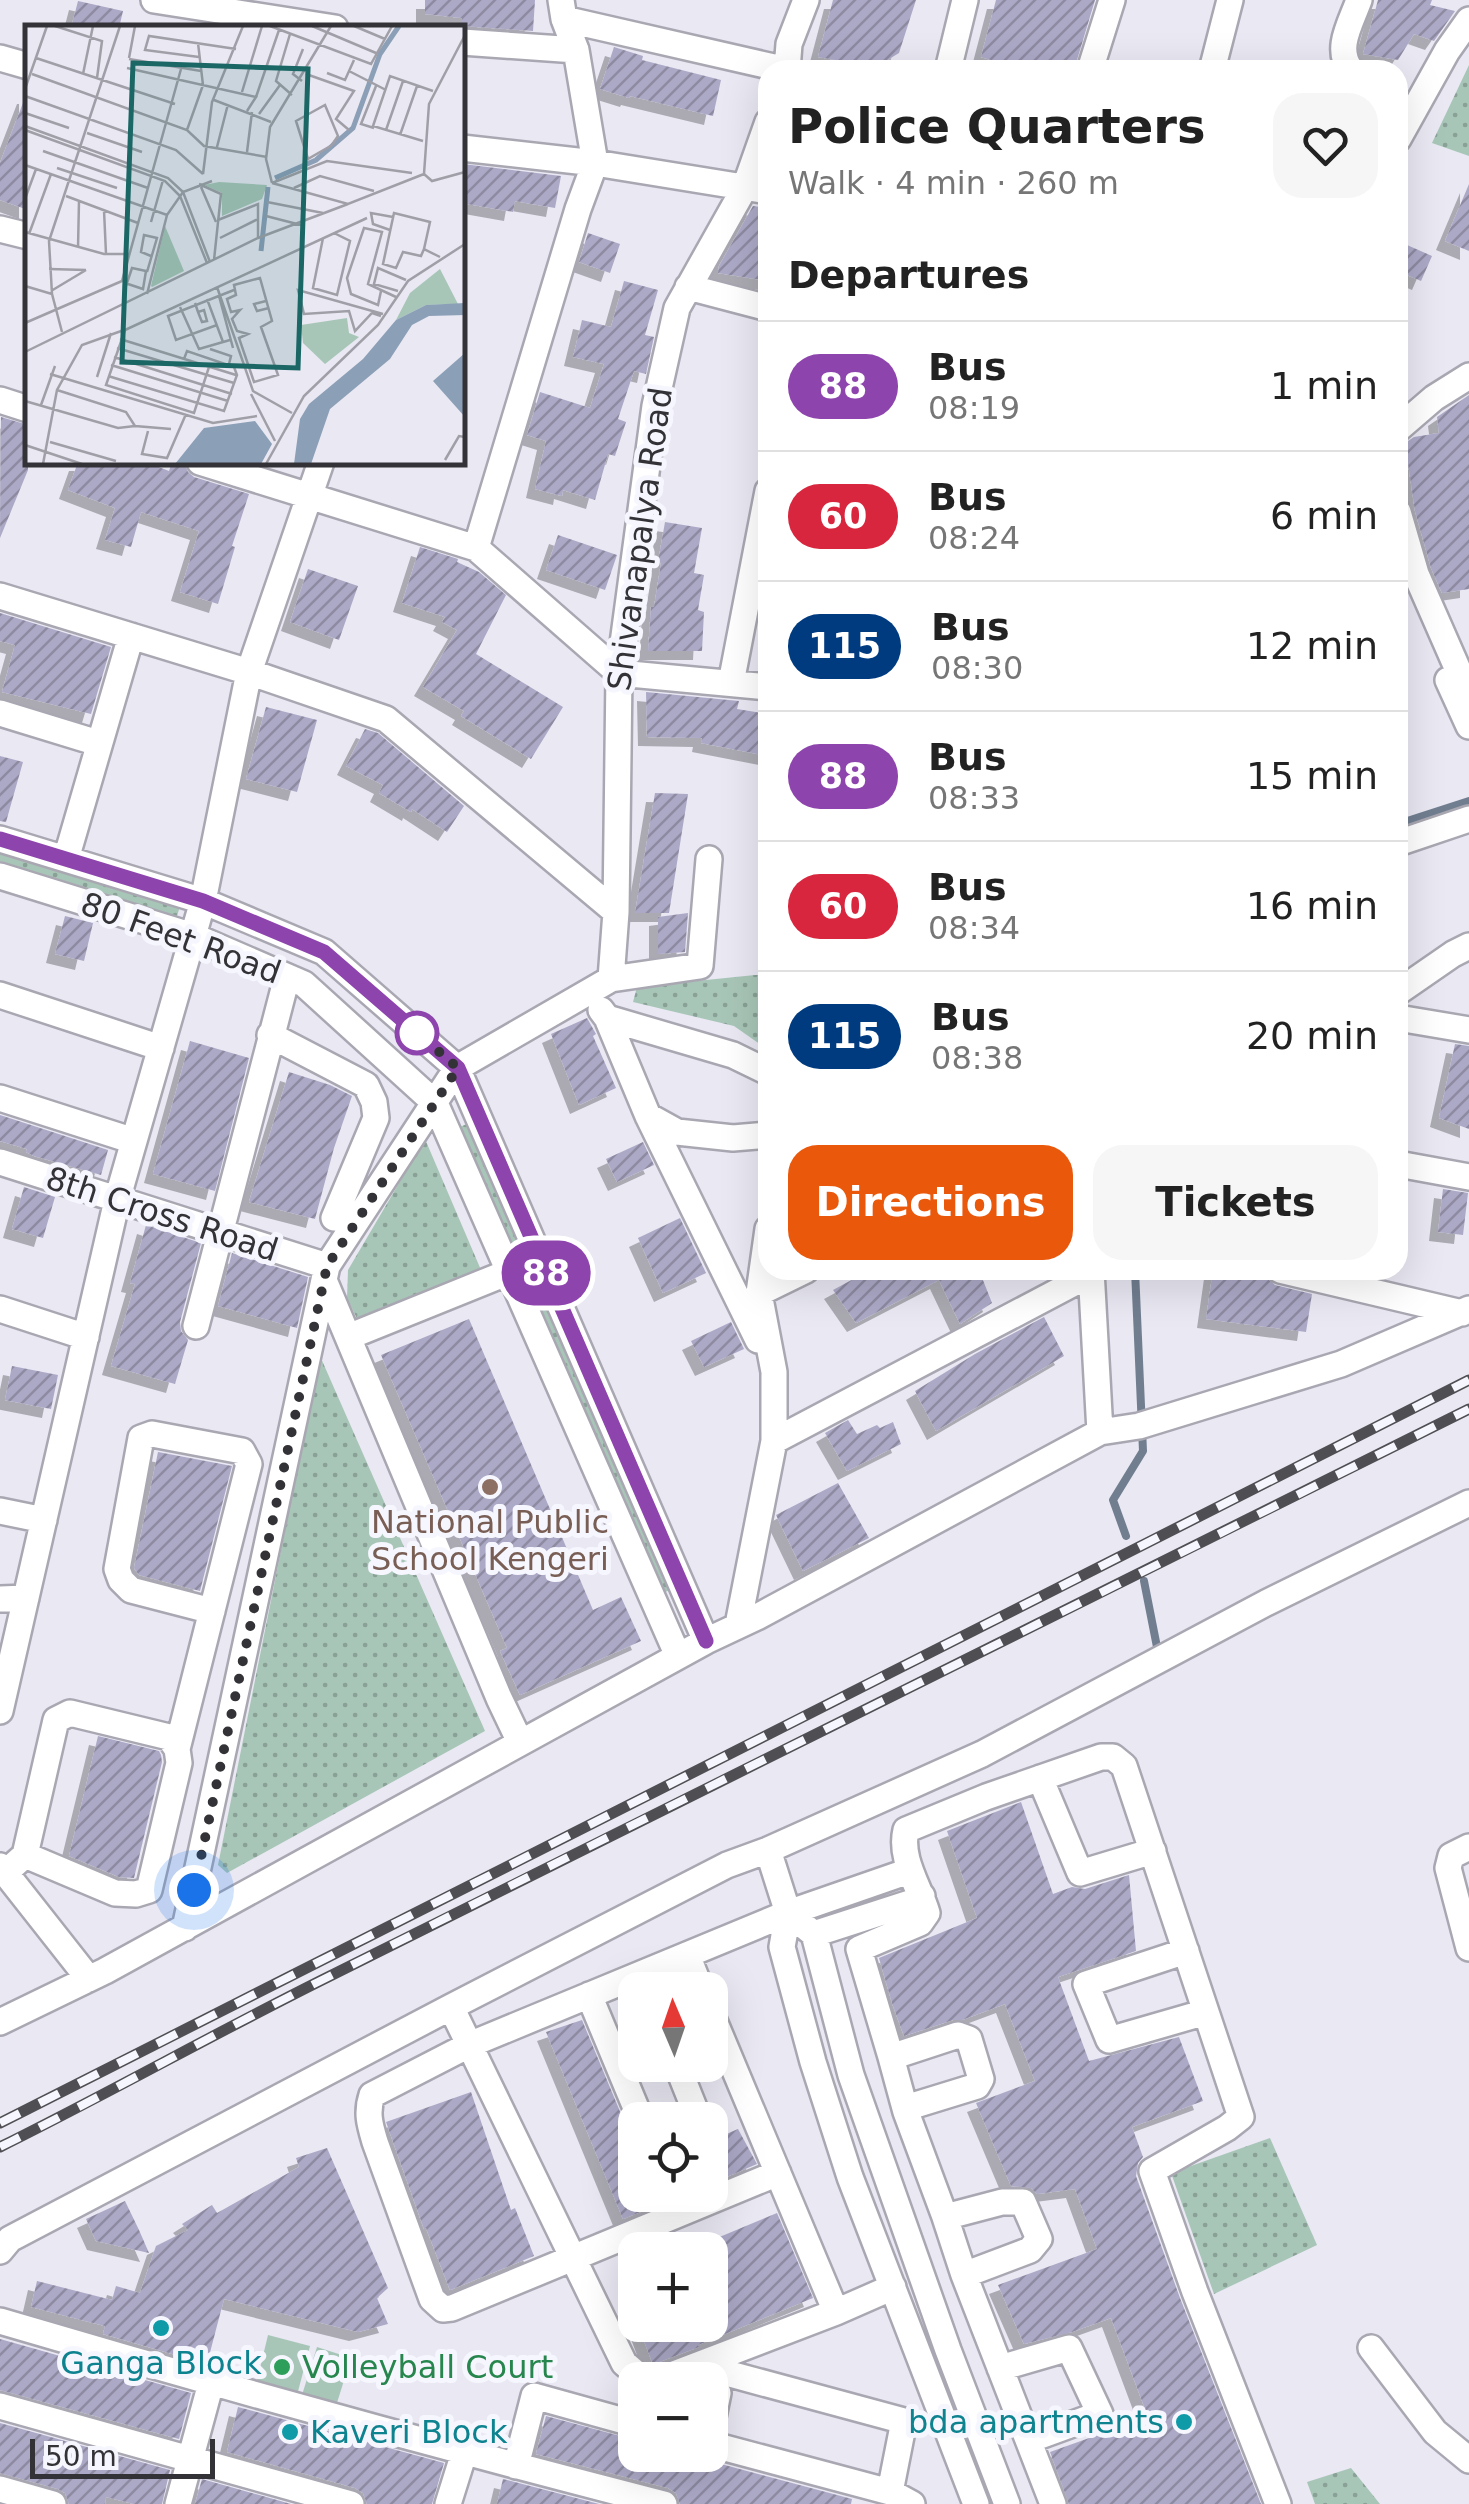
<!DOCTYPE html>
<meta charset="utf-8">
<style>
:root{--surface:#fff;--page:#f6f6f6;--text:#222;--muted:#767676;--line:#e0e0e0;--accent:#ea580c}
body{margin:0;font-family:"DejaVu Sans",sans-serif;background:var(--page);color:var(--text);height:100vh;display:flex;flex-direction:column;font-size:38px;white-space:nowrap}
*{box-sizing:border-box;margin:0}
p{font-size:32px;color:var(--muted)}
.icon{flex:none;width:55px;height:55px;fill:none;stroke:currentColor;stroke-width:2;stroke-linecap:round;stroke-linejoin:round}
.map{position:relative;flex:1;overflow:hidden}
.details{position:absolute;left:758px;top:60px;width:650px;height:1220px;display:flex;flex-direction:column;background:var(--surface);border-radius:30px;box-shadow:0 10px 40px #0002}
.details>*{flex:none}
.badge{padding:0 20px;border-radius:32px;font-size:35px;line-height:65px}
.needle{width:65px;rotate:358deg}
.controls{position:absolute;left:618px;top:1972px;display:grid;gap:20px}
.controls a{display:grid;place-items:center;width:110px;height:110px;border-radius:20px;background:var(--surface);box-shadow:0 10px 40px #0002;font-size:50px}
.scale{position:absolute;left:30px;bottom:25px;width:185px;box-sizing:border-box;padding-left:10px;border:5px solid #333236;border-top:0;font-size:28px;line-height:35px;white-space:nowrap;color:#333236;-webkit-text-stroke:8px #f6f6fe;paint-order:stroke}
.you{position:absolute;width:50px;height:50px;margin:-25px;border:8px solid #fff;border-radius:50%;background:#1a73e8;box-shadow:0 0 0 15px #1a73e833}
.map>.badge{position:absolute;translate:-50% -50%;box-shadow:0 0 0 5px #fff}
h2{padding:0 30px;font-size:38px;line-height:90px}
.round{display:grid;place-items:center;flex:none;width:105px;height:105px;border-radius:30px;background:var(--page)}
.overview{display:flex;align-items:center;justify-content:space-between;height:170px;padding:0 30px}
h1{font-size:48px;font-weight:600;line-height:75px}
.cta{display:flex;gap:20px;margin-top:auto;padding:20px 30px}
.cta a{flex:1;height:115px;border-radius:30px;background:var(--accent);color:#fff;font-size:40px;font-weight:600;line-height:115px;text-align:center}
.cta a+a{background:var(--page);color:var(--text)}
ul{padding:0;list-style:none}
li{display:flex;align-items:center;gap:30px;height:130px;padding:0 30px;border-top:2px solid var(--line)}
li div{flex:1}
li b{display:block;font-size:38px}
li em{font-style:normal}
li .badge{min-width:110px;font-weight:700;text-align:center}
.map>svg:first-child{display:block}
</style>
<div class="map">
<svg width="1469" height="2504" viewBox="0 0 1469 2504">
<defs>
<pattern id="park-dots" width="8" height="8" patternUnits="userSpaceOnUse" patternTransform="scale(2.5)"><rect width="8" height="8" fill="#a8c6b7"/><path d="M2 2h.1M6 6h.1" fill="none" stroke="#89a196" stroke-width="1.8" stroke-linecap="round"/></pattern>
<pattern id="building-hatch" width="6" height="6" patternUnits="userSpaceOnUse" patternTransform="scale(2.5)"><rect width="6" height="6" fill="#aca9c7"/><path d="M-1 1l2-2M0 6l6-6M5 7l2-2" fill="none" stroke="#8d8aa2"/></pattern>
<filter id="shadow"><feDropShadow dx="-9" dy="9" stdDeviation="0" flood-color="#0004"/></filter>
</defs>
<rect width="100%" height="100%" fill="#e9e8f3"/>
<path fill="url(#park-dots)" d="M1469,65V156L1432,143Z
M0,847L181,903L177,916L0,861Z
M755,975H767V1049L734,1026L633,1002L637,987Z
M471,1122L672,1589L661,1594L460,1127Z
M425,1139L481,1270L361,1327L347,1298L348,1270Z
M320,1356L485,1731L227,1873L218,1865Z
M1270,2138L1317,2245L1214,2294L1171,2173Z
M1351,2468L1380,2504H1315L1307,2482Z"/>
<path fill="#a8c6b7" d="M268,2335L310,2346L296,2399L255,2389Z
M317,2347L351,2358L336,2406L302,2395Z"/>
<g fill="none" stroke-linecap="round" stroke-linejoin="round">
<path stroke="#717e90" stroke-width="8" d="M1398,824L1469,801
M1126,1536L1113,1500L1143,1451L1135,1270
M1144,1581L1157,1647"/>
</g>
<path fill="url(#building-hatch)" filter="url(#shadow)" d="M425,0H535L533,31L462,26V18L425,14Z
M833,0H916L899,53L876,67L818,57Z
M996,0H1095L1074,70H1025L981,57Z
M1378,0H1432L1430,5L1455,11L1434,41L1414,34L1398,60L1363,54Z
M78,1L123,11L119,28H71Z
M614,47L643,56L642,60L721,80L713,116L630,96L629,98L600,89Z
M26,95H28V210L0,200V163Z
M463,164L561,176L555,208L515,201L513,212L462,203Z
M1469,184V251L1445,241Z
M753,206L768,208V281L718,273L719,266Z
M588,233L620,244L610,273L579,262Z
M1398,241L1432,256L1421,281L1398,271Z
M624,281L658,290L645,335L654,337L646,374L634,371L618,419L626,422L615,456L608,454L595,500L563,490L562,496L535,489L546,441L527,435L540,392L590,408L604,364L573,357L582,320L611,327Z
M1469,395V589L1442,593L1431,568L1415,511L1405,443L1414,437L1439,433L1437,417Z
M1,417L28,425V470L0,538Z
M78,462H146L169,471L172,462H184L188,472L194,477L249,494L232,546L235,547L218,604L180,592L199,531L141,512L131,547L105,540L115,508L68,490Z
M665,522L702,528L694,573L704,575L698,610L704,612L702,651H648L651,607H654L661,563L658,562Z
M558,535L617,555L605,590L546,570Z
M420,547L458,559L457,562L479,572L506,595L476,654L563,707L531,759L461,716L464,711L423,687L457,630L442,622L445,617L402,603Z
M308,569L358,586L339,640L290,622Z
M0,613L111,647L91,714L2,692L15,645L0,641Z
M646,692L739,701L737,709L768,714V756L701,743L702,738L647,737Z
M266,707L317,720L297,792L246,779Z
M365,729L378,733L464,806L447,832L412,809L411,812L379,793L383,785L346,766Z
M0,756L23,762L6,822L0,821Z
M655,793L688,794L669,913H635Z
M688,913L685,952L658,954V917Z
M65,916L93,923L84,961L55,954Z
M587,1018L596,1034L593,1036L616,1088L579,1105L551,1034Z
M190,1041L249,1058L215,1191L153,1174Z
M1455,1044L1469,1046V1129L1439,1118Z
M289,1072L330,1085L352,1096L334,1148L315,1219L249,1202Z
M0,1115L108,1150L101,1175L34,1156L26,1152L27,1149L0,1141Z
M643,1142L654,1165L617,1182L606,1159Z
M24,1187L55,1197L43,1238L12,1229Z
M1443,1189L1468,1193L1463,1235L1438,1232Z
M680,1218L706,1273L663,1293L638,1238Z
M146,1225L201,1243L180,1322L181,1331L188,1340L175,1384L111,1366L135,1284L130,1283Z
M232,1253L308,1277L297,1328L218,1306Z
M870,1270H979L992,1303L960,1324L939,1280L856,1323L833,1290Z
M1213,1270H1249L1248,1274L1266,1277L1275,1285L1312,1294L1306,1332L1206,1319Z
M1044,1317L1064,1356L936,1431L915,1391L975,1354Z
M469,1319L593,1610L621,1597L641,1641L520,1695L500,1651L507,1648L381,1355Z
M731,1322L744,1349L704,1367L691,1341Z
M12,1366L58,1375L51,1409L5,1400Z
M848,1420L857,1434L877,1425L880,1428L893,1422L901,1444L847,1471L825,1433Z
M158,1452L232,1466L200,1591L139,1575L134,1568Z
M838,1483L869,1538L803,1571L776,1515Z
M98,1736L159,1751L161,1755L162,1762L134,1878L119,1877L69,1856Z
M1021,1802L1053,1894L1072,1887L1085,1889L1129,1875L1136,1951L1058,1977L1089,2061L1179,2037L1203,2101L1132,2127L1143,2157L1138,2163L1136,2176L1180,2298L1261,2504H1069L1050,2452L1148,2417L1111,2318L1072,2332L1024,2344L998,2285L1097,2249L1075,2189L1037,2194L1031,2188L1011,2186L976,2103L1035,2081L1005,2004L962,2020H953L904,2036L892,2003L879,1958L977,1918L947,1831Z
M582,2020L626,2126L635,2135V2195H682L623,2219L546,2032Z
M471,2092L511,2210L515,2208L534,2256L450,2290L426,2228L424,2229L386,2122Z
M738,2129L757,2164L710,2184V2141Z
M327,2148L388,2288L377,2298L388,2324L358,2332L224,2299L207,2364L103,2334L105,2326L31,2307L37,2281L112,2300L116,2286L140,2293L156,2246L188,2230L182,2224L212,2205L217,2213L299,2167L296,2158Z
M125,2201L139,2230L149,2253L96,2241L86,2219Z
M777,2213L813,2298L698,2345L699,2347L659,2362H652L638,2325H710V2241Z
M0,2339L191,2393L179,2439L0,2390Z
M238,2407L444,2463L432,2504H367L363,2493L355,2488L227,2452Z
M546,2416L635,2440V2455H698L706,2460L852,2499L851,2504H680L676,2493L668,2488L536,2454Z
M0,2423L170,2470L162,2504H134L106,2497L105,2504H69L65,2493L58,2489L0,2473Z
M202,2479L291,2504H195Z
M503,2479L511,2481L599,2504H497Z"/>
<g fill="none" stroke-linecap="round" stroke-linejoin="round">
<defs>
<path id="minor" d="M154,0L335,28
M564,19L787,70L789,44L806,0
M462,42L576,50
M0,58L28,66
M948,70L965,0
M1090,70L1112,0
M1212,70L1230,0
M1351,70C1334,49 1351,23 1359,0
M1398,139L1447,51L1469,20
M462,148L595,163L768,191
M0,229L28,236
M688,287L768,308
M0,400L28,409
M1398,429L1434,398L1469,376
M200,462L476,548L619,673L768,687
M1398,512L1416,574L1469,695
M476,548L578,209L595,163L576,50L564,19L561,0
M0,596L249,672L386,719L616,912
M1448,680L1469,726
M731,683L768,491
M0,713L98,743
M0,839L203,901L324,952L457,1068L706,1641
M1398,843L1469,819
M66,859L131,636
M0,876L193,936L304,984L435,1103L678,1656
M611,979L616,912L619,673L655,406L677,308L745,187L768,122
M1398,992L1453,954L1469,946
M0,995L161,1048
M601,1010L607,1018L733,1055L768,1072
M607,1018L648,1116L758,1340
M1398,1018L1469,1030
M270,1035L366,1085L374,1102L376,1118L334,1218
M0,1098L134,1141
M648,1116L677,1132L733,1138L768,1135
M0,1162L327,1266L457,1068L611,979L700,966L709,859
M1398,1164L1469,1177
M1091,1270L1100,1432
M1280,1270L1462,1313
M324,1280L499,1698L520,1742
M759,1293L806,1270
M0,1309L86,1337
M196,1326L287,977
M348,1337L509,1272
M774,1441L1091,1274
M0,1511L44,1520
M0,1599L26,1598
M738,1625L774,1441V1372L759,1293L768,1229
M0,1711L117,1200L203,901L249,672L321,462
M177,1749L249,1464L242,1451L152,1434L141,1438L117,1569L121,1580L131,1590L212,1611
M1040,1778L1080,1873L1153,1851
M1469,1847L1451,1856L1448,1868L1469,1948
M768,1850L788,1913L782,1947L813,2062L850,2177L976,2504
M0,1866L89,1979
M5,1873L25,1855L56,1720L70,1713L169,1737L177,1749L179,1763L149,1890L136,1894L115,1893L25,1855
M788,1913L814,1934L851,2075L948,2350L1007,2504
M185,1928L327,1266
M814,1934L910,1903L922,1896
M1186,1951L1086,1984L1109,2040L1206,2012
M687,1955L701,1990
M589,1995L641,2120
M451,2007L624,2363L640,2377L661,2379L836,2312L893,2287
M710,2011L836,2312
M0,2022L105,1971L706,1641L757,1617L1100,1432L1139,1426L1341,1364L1469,1309
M891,2057L906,2112
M677,2065L699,2120
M778,2173L452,2308L443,2309L432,2299L375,2142C370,2125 366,2113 372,2095L469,2045L788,1913L909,1871
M945,2217L964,2275
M0,2251L10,2239L451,2007L727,1865L768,1850L982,1754L1266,1603L1469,1503
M0,2321C220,2386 441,2447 664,2504
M1371,2348L1435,2432L1469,2460
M1000,2368L1069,2348L1100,2414L1029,2440
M730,2374L904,2421L890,2492
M0,2406L351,2504
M710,2432L718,2393
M710,2444L890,2492L912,2504
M516,2466L534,2396L635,2424
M0,2489L53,2504
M178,2504L211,2383
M448,2504L464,2453
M1053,2504L964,2275L1030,2250L1039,2239L1023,2202H1002L945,2217L906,2112L912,2106L977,2086L981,2079L969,2039L958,2035L891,2057L859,1949L920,1923L927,1913C919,1886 899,1858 906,1830L986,1797L1101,1757H1113L1124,1766L1241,2117L1227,2128L1152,2171L1195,2292L1278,2504"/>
</defs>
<use href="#minor" stroke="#a9a8b2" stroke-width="30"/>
<use href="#minor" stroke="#fff" stroke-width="25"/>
<defs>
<path id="rail" d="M0,2123L1469,1380
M0,2147C111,2092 219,2031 330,1976C709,1786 1090,1599 1469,1409"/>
</defs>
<use href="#rail" stroke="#4f4e53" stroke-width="11"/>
<use href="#rail" stroke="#f6f6fe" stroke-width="8" stroke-dasharray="22" stroke-linecap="butt"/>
</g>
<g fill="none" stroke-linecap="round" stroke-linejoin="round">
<defs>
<path id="line" d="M0,839L203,901L324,952L458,1068L706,1641"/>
</defs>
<use href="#line" stroke="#fff" stroke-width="22"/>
<use href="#line" stroke="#8e44ad" stroke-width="15"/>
<path stroke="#333236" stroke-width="10" stroke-dasharray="0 18" d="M194,1890L327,1266L458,1068L404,1022L417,1033"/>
</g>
<circle fill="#fff" stroke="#8e44ad" stroke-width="5" cx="417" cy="1033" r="20"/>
<circle fill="#8d6e63" stroke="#f6f6fe" stroke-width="4" cx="490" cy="1487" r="10"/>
<g fill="#0f9aa8" stroke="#f6f6fe" stroke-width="4">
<circle cx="161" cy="2328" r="10"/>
<circle cx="1184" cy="2422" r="10"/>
<circle cx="290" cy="2432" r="10"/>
</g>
<circle fill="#2e9e5b" stroke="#f6f6fe" stroke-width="4" cx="282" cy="2367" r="10"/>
<g text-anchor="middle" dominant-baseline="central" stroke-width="10" stroke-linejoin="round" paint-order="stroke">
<g font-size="32" fill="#333236" stroke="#f6f6fe">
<text transform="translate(640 539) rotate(-82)">Shivanapalya Road</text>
<text transform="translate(181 938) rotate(20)">80 Feet Road</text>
<text transform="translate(162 1214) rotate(18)">8th Cross Road</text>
</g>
<g font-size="32" fill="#785e54" stroke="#f6f6fe">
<text x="490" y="1522">National Public<tspan x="490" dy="37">School Kengeri</tspan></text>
</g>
<g font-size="32" fill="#0d838f" stroke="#f6f6fe">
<text x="161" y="2363">Ganga Block</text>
<text x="1164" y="2422" text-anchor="end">bda apartments</text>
<text x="310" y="2432" text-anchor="start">Kaveri Block</text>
</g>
<g font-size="32" fill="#27864d" stroke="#f6f6fe" text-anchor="start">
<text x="302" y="2367">Volleyball Court</text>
</g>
</g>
<g transform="translate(25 25)">
<rect width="440" height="440" fill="#e9e8f3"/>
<path d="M415,244L433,279L401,280L371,295L385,268ZM322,293L324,308L334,312L300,339L278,318L276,300Z" fill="#a8c6b7"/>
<path d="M194,157L242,160L237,174L197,191V168L179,160ZM140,201L159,246L127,262L126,261Z" fill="#a8c6b7"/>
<path d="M440,278V290L404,291L387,300L365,334L305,384L286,439H269L275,394L284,379L338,334L371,295L401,280ZM440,328V392L408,356ZM230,396L247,419L236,439H150L179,403Z" fill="#8b9fb7"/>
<path fill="none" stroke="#8b9fb7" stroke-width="5" d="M250,153L291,135L328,103L355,29L374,1M236,226L243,162"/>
<path fill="none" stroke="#a09fa7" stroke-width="2.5" d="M30,1L77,16L72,53M245,1L346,39L367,1M287,1L351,28M329,1L360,14M265,9L251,56L267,70M174,32L120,25L124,11L211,24M11,33L150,79M104,33L110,1M104,34L176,46M102,43L231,72L222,86M324,46L361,65M302,48L320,55L329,35M7,49L162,105L179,121L242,132M58,49L68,1M281,49L329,66L311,94L324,105M277,56L268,49L278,24M0,64L22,1M217,67L237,1M0,71L151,125L178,149M231,72L254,5M189,75L246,97M0,88L44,103M234,89L255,60M0,101L143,153L158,167L185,237M349,103L336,99L351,61M0,105L140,156L155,171L182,238M162,105L178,60L173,18M361,105L378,56M62,108L117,127M375,110L392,61M398,116L348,101L365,51L408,66M192,122L203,79M18,126L123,163M222,127L227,87M282,135L283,134L302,123L306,121L313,111L300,80L271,96L283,134M0,140L142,190L158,167L187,156M32,143L92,163M178,149L187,77L218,1M399,149L404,79L440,10M399,149L407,156L440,147M247,158L241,134L245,102L306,1M247,158L323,179L399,149M247,158L302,136L387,148M174,159L196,169L189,235M176,162L191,197M269,163L295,151L349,166M41,171L113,198M0,174L11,144M242,177L298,188M79,185L81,229M241,191L276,200M193,195L233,179V213M126,197L138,155M365,205L348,199L346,188L368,192M0,207L79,229H104M4,209L26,149M195,213L233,194M298,213L288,263L312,270L325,216L309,208M53,223L54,176M399,224L396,231L378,227L371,243L358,239L369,188L405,197L399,224L415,232M24,244L61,245M122,247L132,213L119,210L116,227L126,231M235,253L247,296L236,302L253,350L229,357L214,313L223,309L212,306L207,294L215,285L206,287L202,274L211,270L209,260ZM0,261L27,269L37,307M101,261L107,243L121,246L118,264L103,259M192,262L228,366L267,388M26,266L61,245M356,266L353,280L326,269L322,253L339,203L357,207L343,259L371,272M373,266L349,259L353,243L381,255M27,269L24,216L95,1M122,269L142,190M194,271L208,323M182,274L198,317M241,276L229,279L232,286L244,283M170,278L173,287L177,297L182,296L179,285L173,287M155,282L174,324L205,315M356,291L347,288L330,306L324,286L279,289L273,265L358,289M0,298L97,256L156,44M192,300L151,315L143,291L209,265M95,314L211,350M92,323L209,358M185,324L206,331L204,339M0,327L233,213L323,179M89,332L207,369M86,340L203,376M184,342L169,388L81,360L100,305L342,193M25,349L188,398L232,391M83,351L199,386L212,350L209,342L162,326L159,334M72,352L86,308M226,369L250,416M0,376L93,403L110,401L101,387L32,365M16,380L30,341M110,401L146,404M123,406L117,429L142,433L161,389M25,417L91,436M0,420L57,439M420,435L434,411L440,412M18,439L32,365L57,320L99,305M241,439L279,371L353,300L383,256L440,219"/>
<path fill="#1a6765" fill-opacity="0.15" stroke="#1a6765" stroke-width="5" d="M108,38L283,44L273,343L97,337Z"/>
<rect width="440" height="440" fill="none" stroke="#333236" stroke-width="5"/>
</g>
</svg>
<div class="controls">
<a><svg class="needle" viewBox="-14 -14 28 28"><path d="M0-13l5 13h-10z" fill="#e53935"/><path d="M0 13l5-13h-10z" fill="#767676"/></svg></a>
<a><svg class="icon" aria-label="locate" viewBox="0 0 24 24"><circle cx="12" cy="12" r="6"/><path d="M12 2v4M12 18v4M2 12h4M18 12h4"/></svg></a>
<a>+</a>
<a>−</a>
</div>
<div class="scale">50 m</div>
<div class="you" style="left:194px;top:1890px"></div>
<b class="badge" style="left:546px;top:1273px;background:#8e44ad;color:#fff">88</b>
<section class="details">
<div class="overview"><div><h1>Police Quarters</h1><p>Walk · 4 min · 260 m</p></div><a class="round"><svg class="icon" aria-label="heart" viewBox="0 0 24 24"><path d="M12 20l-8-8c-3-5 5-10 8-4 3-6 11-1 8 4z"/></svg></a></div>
<h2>Departures</h2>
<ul>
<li><span class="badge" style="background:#8e44ad;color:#fff">88</span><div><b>Bus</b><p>08:19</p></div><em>1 min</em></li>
<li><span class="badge" style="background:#d7263d;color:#fff">60</span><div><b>Bus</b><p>08:24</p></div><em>6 min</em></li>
<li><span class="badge" style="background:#003b80;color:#fff">115</span><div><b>Bus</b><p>08:30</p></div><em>12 min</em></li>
<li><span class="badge" style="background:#8e44ad;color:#fff">88</span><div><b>Bus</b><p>08:33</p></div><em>15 min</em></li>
<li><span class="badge" style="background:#d7263d;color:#fff">60</span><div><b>Bus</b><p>08:34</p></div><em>16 min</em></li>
<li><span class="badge" style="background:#003b80;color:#fff">115</span><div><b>Bus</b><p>08:38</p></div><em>20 min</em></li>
</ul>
<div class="cta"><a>Directions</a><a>Tickets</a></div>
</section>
</div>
